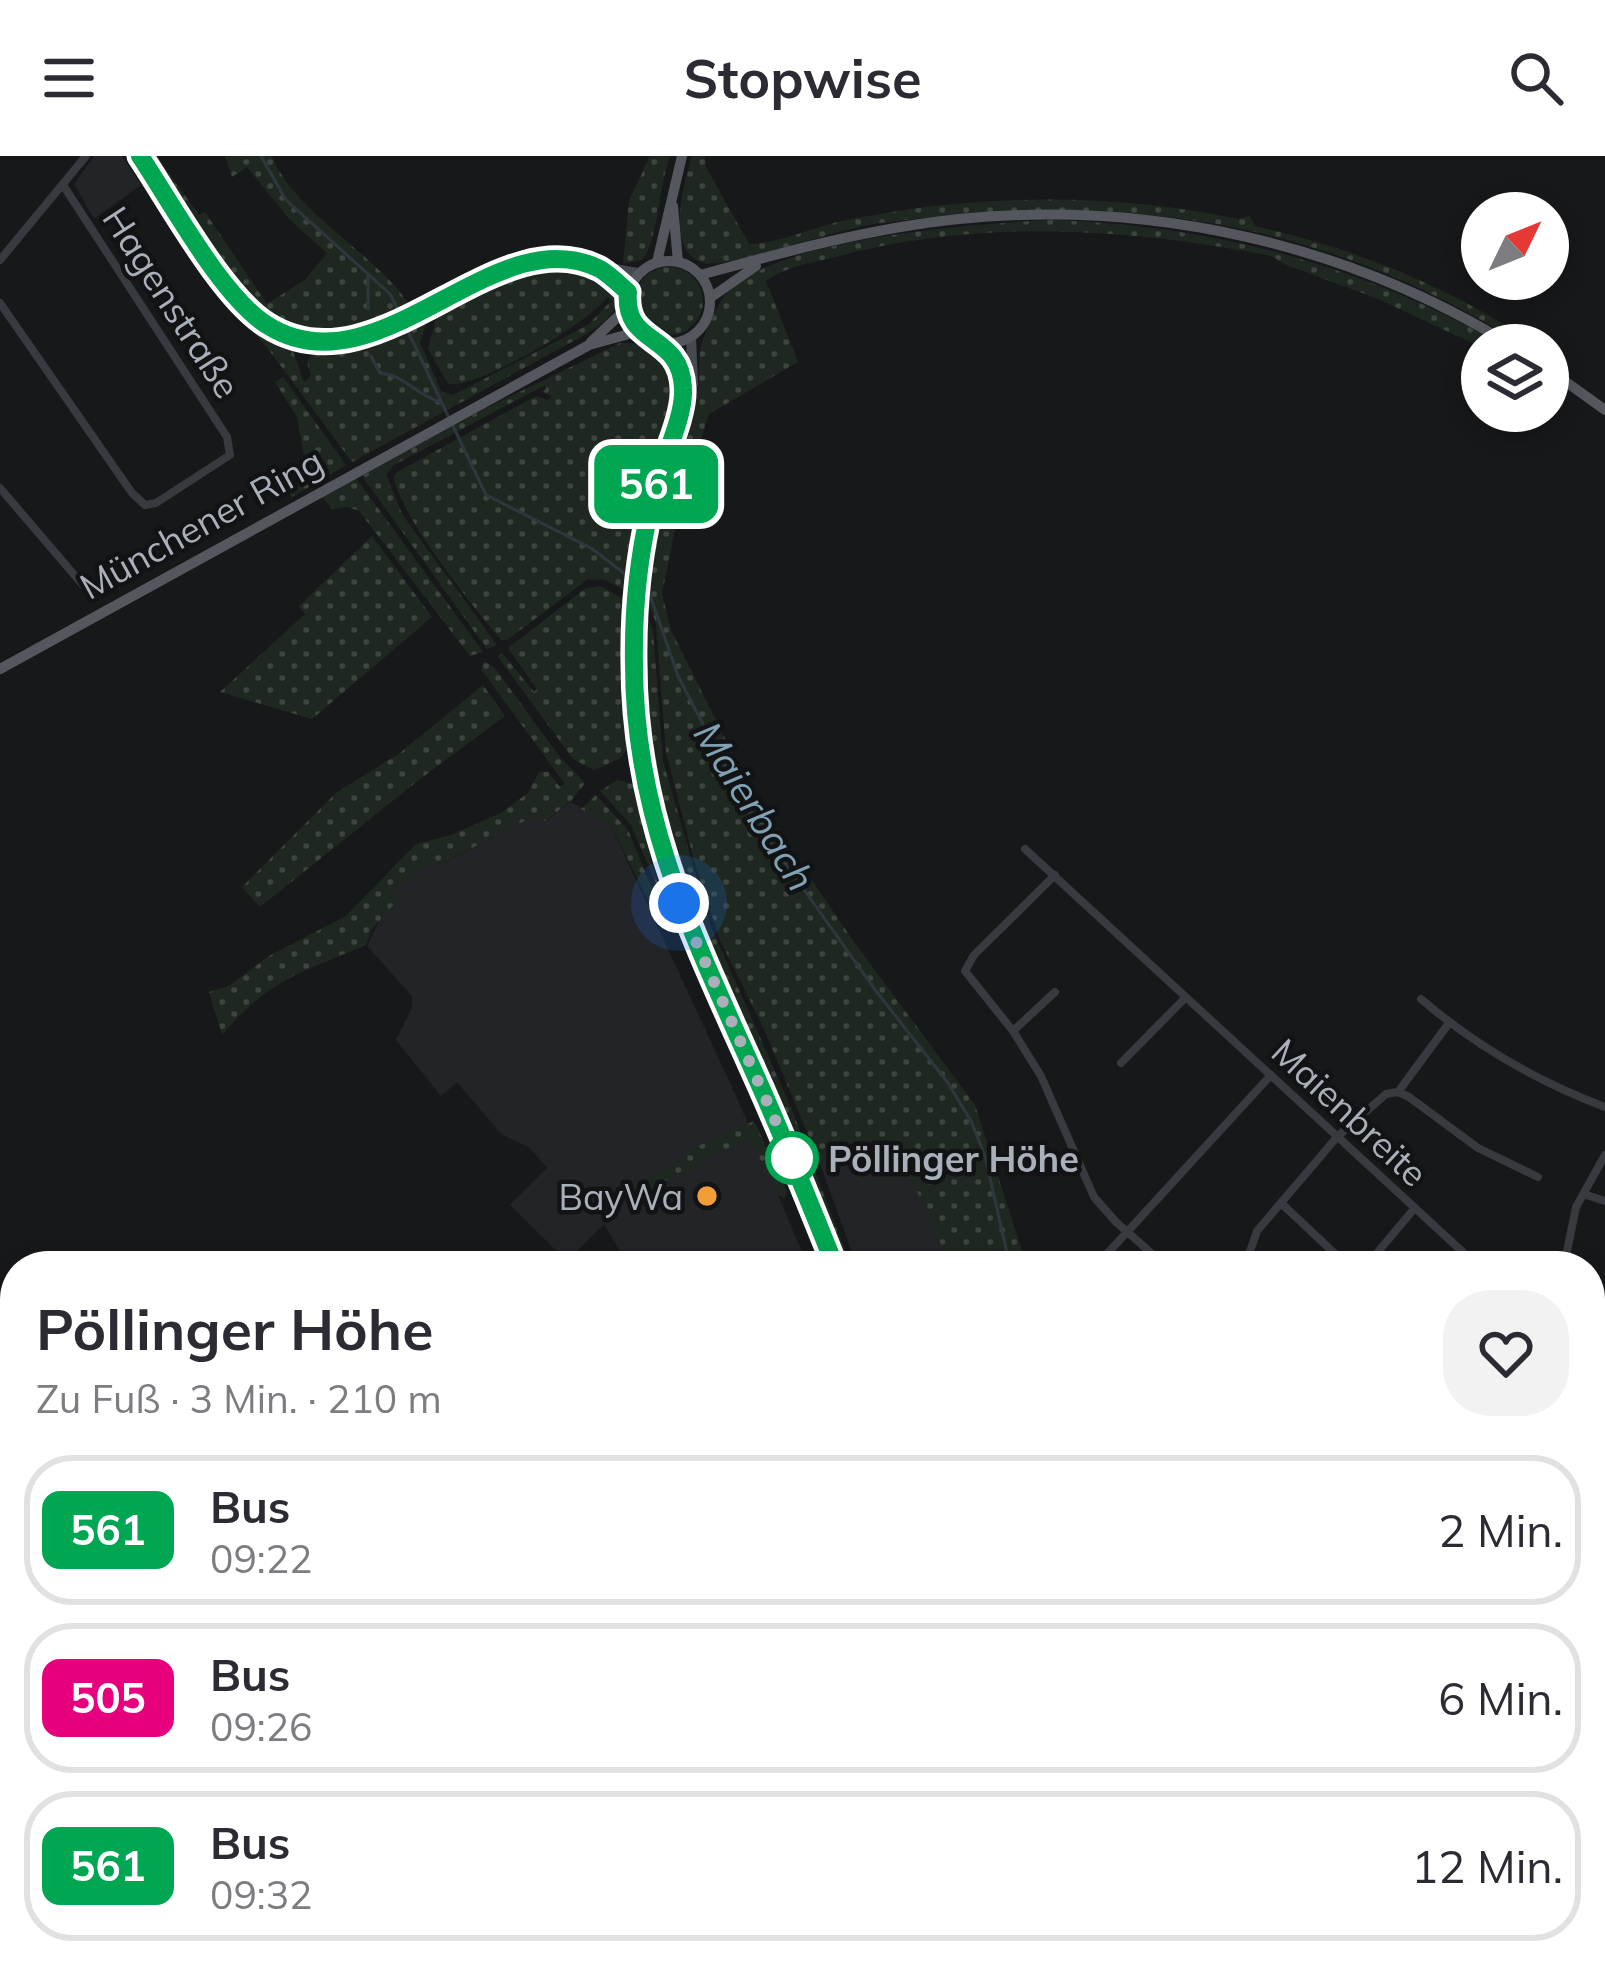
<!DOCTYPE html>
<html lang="de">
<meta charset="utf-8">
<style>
:root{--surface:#fff;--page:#f2f2f3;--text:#2b2b33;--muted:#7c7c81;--line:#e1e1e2}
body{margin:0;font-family:Mulish,sans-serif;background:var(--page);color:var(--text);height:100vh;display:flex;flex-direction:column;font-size:45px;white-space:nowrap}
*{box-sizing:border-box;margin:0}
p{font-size:39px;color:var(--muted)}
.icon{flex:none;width:66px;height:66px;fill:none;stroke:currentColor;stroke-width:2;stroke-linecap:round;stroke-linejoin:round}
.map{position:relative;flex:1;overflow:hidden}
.sheet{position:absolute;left:0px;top:1095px;width:1605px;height:735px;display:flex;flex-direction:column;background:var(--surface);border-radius:48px 48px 0 0;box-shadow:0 6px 18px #0003}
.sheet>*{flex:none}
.badge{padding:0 24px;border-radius:18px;font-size:42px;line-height:78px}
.needle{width:78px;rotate:47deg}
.fabs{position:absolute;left:1461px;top:36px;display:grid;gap:24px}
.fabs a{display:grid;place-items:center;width:108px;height:108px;border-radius:50%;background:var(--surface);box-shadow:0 6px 18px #0003;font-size:60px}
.you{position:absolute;width:60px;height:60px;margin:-30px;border:9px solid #fff;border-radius:50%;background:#1a73e8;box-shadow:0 0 0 18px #1a73e833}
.map>.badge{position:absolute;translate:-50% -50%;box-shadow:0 0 0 6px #fff}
.round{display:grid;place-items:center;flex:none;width:126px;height:126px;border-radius:48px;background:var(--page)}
.overview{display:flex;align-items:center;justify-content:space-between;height:204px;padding:0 36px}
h1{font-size:57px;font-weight:700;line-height:90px}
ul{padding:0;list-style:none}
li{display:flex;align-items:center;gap:36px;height:150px;margin:0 24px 18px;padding:0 12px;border:6px solid var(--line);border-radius:48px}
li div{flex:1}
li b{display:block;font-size:45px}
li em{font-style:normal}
li .badge{min-width:132px;font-weight:700;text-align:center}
header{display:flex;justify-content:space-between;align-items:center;height:156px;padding:0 36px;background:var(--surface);font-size:54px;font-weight:700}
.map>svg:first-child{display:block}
</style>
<header><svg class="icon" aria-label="menu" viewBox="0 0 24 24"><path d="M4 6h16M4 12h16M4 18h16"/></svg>Stopwise<svg class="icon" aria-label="search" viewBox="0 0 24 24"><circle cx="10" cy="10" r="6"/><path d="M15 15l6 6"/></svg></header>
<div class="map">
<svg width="1605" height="1828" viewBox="0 0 1605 1828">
<defs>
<pattern id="grass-dots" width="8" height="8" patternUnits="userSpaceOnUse" patternTransform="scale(3)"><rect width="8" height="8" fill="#1f2820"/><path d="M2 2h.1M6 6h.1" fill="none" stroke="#3d453e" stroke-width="1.8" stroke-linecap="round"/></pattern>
</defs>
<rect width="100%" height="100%" fill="#17181a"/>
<path fill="#232427" d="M94,0H122L141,29L94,63L74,28Z
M571,646L610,668L737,942L808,1110H629L604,1068L567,1105L510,1049L547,1012L529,991L502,979L457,926L441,940L396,884L412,851V840L367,790L394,734L427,710L446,706L536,659L546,665Z
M833,991L904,1004L951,1110H857L817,1000H832Z
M669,1815H1005L1007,1828H683Z"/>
<path fill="url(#grass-dots)" d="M126,0L234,149L255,170L291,190L304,226L311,220L307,206L314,196L346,193L423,162L427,166L420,186L441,235L453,239L588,169L612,144L607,141C591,166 475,234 448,228L428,193L438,154C471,139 506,118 543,112C591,104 659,132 588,177L352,306L266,190L221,143Z
M149,0H157L199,59L205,56L267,148L306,123L327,97L290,64L247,11L232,21L225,0H272C292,55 378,99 411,151C315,198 277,184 218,99C195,66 172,33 149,0Z
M650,0H670C659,28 658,86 642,104L623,108L629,45Z
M692,0H705L706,11L749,88C782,87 815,70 847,64C977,38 1108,36 1238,63L1250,60L1255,70C1358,93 1449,131 1537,189H1524C1310,57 1118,36 873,68C838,73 726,113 704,107C664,97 684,27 692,0Z
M1055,64C1215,70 1362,109 1502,189L1482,190L1468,185L1376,142L1286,109L1272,100C1126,72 980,62 835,101C812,107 784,111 766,125L798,206L709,258L681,344L662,438L671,474L751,635L854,786L975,949L1027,1110H951L903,1004L834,991L833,1000H817L764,873L720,784L695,708L666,596L656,468L652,456L644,449L649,412L646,409C656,351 678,298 696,241C701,225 698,212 700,196C701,185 718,146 726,138C776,81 980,67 1055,64Z
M635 145a34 34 0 1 1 68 0a34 34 0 1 1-68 0Z
M620,187C649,184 679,202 676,234C675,252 663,271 657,288C641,334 630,387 628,436L605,424L588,423L507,484H501C472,449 401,362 394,321L397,316L536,240L548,244L552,240L542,236L546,233L545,229L394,309L386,318L402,358L497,489L487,493L362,320L482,254Z
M283,221L346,309L292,341L288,335L306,312L297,261L275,226Z
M356,322L483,496L470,500L359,355L348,351L332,353L322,341Z
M372,380L432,461L312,563L220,536L305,458L299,450Z
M600,430L627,445L629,589L621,602L594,614L573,603L498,501L502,497L534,536L537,533L508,492L586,432Z
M644,454L653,474L663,605L710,768L792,954L851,1110H845C822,1050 799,990 772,932C697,768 631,641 644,454Z
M484,505L495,512L559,600L585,627L571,645L545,665L536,659L445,706L427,710L394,734L398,744L372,773L366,789C300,817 271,822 222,879L209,836L229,830L269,800L346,760L416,688L451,679L501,657L528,637L539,616H548L560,631L565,628L481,513Z
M483,529L505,560L420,623L260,751L242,731L336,637L400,597Z
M618,624L635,629L652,709L668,756L631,669L600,635Z
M596,639L628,674L664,762L661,770L610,668L581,653Z
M754,965L787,1035L785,1042L778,1039L750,983L700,1004L702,1010L679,1021L676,1016L632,1052L623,1039L700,989Z
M450,1815H776L788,1828H455Z"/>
<path fill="#1f2820" d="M1590,1487L1605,1503V1828H1530L1556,1815H1590Z"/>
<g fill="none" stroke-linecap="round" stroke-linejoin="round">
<path stroke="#2d383e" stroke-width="3" d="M261,0L286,44L390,138L400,158
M368,120V153
M404,167L449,262
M371,200L380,217C404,219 417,239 440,246
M453,270L486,339L591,392L634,425
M641,431L650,439L678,520L748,655L876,835L948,927L971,965L985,1000L1010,1110
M1590,1579L1605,1590
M147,1815L155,1828"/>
<path stroke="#313337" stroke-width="60" d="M786,1815L798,1828"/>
<path stroke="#383a3f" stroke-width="8" d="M0,104L86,0
M0,147L132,337L145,349L156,347L230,299L227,281L63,29
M0,332L88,435
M1025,693L1478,1110
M1055,719L974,799L965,815L1013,875L1041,920L1094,1041L1116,1066L1166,1110
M1421,843C1477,891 1536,925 1605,951
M1013,875L1055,836
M1121,907L1186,841
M1398,936L1449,867
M1583,1038L1605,1045
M1281,1047L1348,1110
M1096,1110L1271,919
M1245,1110L1257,1075L1337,981L1386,938L1398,936L1409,941L1478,992L1538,1021
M1366,1110L1414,1053
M1564,1110L1576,1051L1605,999
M1590,1260L1605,1294
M1590,1329L1605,1318
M0,1595L15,1586
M0,1721L15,1730
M0,1784L15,1773
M103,1815L111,1828
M227,1815L233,1828
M1130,1815L1136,1828
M1288,1815L1298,1828
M1267,1828L1284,1815
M1440,1828L1441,1815"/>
<path stroke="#46494f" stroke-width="10" d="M140,0C172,47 215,128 258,163C346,234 451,119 540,106C572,101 607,113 639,117
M601,114L629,137
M691,181L693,228L682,249L661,309L645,375L636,433L634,517L641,612L656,677L679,747L789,995L834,1110
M664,187L680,215L682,245
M1023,1815L1025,1828"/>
<path stroke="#54575d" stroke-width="10" d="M673,50L678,106
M628 146a41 41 0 1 1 82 0a41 41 0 1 1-82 0Z
M657,106L682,0
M700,119C784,96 871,72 959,63C1151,44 1346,87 1511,189
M710,142L756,110
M591,186L628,151
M1548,213L1605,254
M0,513L589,189L640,175"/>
</g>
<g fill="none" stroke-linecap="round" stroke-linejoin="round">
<defs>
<path id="line" d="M140,0C171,46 222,141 267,169C379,240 495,59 600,113C610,119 620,129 628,136C623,191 681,176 683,232C685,261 661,307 654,337C639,393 633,450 634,508C634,661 693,780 754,916C783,980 809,1045 835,1110"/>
</defs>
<use href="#line" stroke="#fff" stroke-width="27"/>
<use href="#line" stroke="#00a651" stroke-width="18"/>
<path stroke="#aab0b9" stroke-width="12" stroke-dasharray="0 21.6" d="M679,747L792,1002"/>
</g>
<circle fill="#fff" stroke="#00a651" stroke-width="6" cx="792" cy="1002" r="24"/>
<circle fill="#f19d38" stroke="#121315" stroke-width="4.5" cx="707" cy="1040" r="12"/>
<g text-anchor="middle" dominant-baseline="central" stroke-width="9" stroke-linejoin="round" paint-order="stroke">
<g font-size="36" fill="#aab0b9" stroke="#121315">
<text transform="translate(172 146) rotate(57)">Hagenstraße</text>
<text transform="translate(201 367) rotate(-29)">Münchener Ring</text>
<text transform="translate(1350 956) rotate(43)">Maienbreite</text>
</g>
<g font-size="36" font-weight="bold" fill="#aab0b9" stroke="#121315" text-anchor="start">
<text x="828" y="1002">Pöllinger Höhe</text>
</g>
<g font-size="36" fill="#aab0b9" stroke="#121315" text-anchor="end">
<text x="683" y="1040">BayWa</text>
</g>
<g font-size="39" font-style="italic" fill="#81a2b4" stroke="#121315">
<text transform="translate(755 650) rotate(58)">Maierbach</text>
</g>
</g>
</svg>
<div class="fabs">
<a><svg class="needle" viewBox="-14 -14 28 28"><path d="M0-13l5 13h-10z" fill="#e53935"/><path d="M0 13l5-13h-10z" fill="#7c7c81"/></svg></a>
<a><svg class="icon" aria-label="layers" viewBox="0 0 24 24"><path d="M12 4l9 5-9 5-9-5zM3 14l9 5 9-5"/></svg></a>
</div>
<div class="you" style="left:679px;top:747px"></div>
<b class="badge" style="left:656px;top:328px;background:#00a651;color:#fff">561</b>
<section class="sheet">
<div class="overview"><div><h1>Pöllinger Höhe</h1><p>Zu Fuß · 3 Min. · 210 m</p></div><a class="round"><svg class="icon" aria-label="heart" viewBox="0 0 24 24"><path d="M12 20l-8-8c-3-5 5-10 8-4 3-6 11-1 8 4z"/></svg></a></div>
<ul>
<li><span class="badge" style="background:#00a651;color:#fff">561</span><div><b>Bus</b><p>09:22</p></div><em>2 Min.</em></li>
<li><span class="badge" style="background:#e6007e;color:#fff">505</span><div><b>Bus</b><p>09:26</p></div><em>6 Min.</em></li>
<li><span class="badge" style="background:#00a651;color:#fff">561</span><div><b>Bus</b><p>09:32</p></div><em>12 Min.</em></li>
</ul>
</section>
</div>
